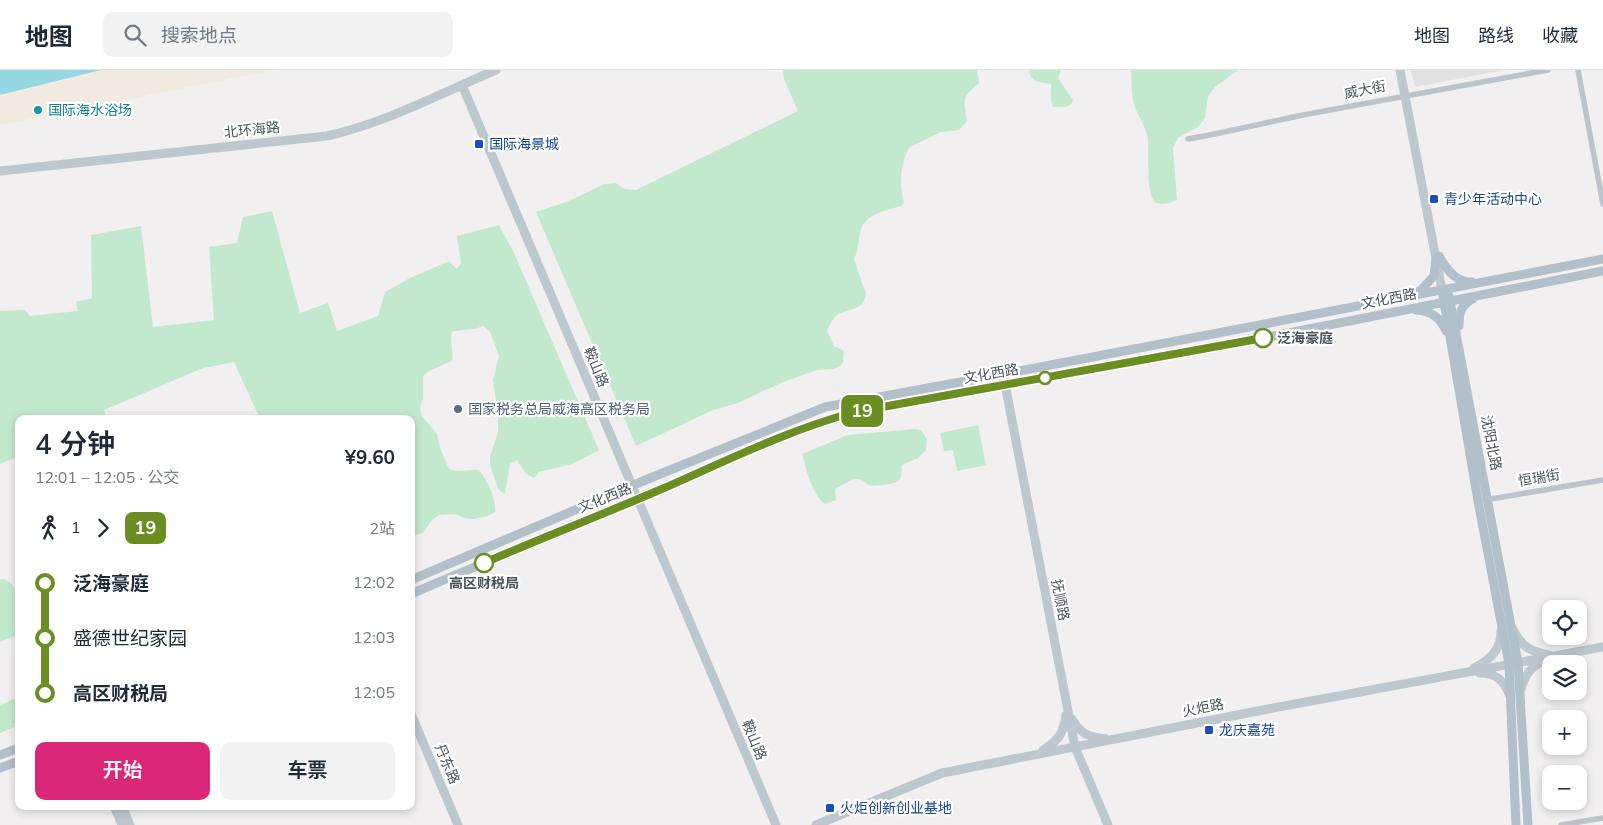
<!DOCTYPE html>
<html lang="zh">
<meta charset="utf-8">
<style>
:root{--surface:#fff;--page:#f2f2f3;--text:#1f2937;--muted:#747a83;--line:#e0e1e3;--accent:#db2777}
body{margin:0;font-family:"Nunito Sans","Noto Sans SC",sans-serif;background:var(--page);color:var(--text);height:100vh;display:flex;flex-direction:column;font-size:19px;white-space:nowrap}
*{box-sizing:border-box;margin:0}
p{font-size:16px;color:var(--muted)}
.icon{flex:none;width:28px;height:28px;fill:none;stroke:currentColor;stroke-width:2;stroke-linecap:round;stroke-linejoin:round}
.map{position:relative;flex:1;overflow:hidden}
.sheet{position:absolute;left:15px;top:345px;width:400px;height:395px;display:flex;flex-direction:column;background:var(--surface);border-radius:10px;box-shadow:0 2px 8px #0003}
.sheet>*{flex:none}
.badge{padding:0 10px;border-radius:8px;font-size:18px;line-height:32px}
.fabs{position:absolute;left:1542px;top:530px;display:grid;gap:10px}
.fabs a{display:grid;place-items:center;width:45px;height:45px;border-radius:10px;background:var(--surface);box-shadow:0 2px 8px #0003;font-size:25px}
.map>.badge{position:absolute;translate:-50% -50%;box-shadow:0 0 0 2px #fff}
.legs{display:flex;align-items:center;gap:8px;height:55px;padding:0 20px;font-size:16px}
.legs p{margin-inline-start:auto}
.headline{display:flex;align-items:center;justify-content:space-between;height:85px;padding:0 20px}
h1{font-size:28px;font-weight:600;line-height:38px}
.button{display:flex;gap:10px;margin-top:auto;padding:10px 20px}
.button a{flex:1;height:58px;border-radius:10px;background:var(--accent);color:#fff;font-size:20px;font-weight:600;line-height:58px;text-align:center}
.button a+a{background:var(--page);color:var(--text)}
ul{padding:0 20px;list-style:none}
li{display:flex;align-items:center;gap:18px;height:55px;font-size:19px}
li i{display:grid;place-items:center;width:8px;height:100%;margin:0 6px;background:currentColor}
li i::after{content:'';width:12px;height:12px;margin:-6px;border:4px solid;border-radius:50%;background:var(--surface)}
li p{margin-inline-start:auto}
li:first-child i{background:linear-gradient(#0000 50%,currentColor 0)}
li:last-child i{background:linear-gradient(currentColor 50%,#0000 0)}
header{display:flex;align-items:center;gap:30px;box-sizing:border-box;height:70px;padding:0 25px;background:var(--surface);border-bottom:1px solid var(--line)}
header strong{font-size:24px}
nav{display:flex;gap:28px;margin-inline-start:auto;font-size:18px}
.search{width:350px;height:45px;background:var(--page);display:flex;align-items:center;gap:12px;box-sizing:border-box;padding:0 18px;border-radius:10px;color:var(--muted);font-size:19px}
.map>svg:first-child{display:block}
</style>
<header>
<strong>地图</strong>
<div class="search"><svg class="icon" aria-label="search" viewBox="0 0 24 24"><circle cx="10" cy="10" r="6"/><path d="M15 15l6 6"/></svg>搜索地点</div>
<nav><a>地图</a><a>路线</a><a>收藏</a></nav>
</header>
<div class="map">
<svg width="1603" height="755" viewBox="0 0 1603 755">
<rect width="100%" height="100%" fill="#f1efef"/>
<path fill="#e2e0e0" d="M1411,0H1505L1415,17Z"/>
<path fill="#c2e9ce" d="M783,0H977L979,13C961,28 964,28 967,51L959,60L941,62L910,77C900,91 899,116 904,132L901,136C888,140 866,144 861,159C858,169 859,179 854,189L866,224C863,243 846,237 835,247C832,250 829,257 827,261L834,276L844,281L843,292L840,296L834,299L817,300L783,312L738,333L713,340L636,376L536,142L566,132L605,114L616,113L624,119L636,120L798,41L784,9Z
M1029,0H1061L1058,8L1073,30L1071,35L1065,37H1053L1051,31V14C1041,12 1030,13 1029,0Z
M1131,0H1238L1215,17L1208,26L1205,48L1198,57L1178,68L1173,78L1177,130C1171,133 1160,136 1155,132C1146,124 1149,83 1148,71C1147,58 1138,46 1134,35C1131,24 1132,11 1131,0Z
M272,141L300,243L328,233L337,261L378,246L385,222L408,209L449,191L457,199L461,193L457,166L499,155L514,183L599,380L572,394L539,402L534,408L526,404L517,390L510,394L505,424L498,419L490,395V386L498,363V346L493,310L499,286L490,262L483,256C473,261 463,259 452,262C449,272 454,281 452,291L429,301L423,306V329L420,337L422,346L437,364L440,378L449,399C459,403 469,399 479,400C488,411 496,429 495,442L488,446L472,449L464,448L456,444L439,445L432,450L423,463L411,466V349H260L234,292L203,298L104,340L107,349H19V386L0,394V241L25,240L30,246L78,241L76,232L92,228L91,165L141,156L153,257L214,250L209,177L237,173L243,147Z
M978,355L986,395L957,401L953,380L944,381L940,363Z
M915,359L921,360L927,369L926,380L918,388L902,395C901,399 902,403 901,407C898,416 878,415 870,416C855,403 852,411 835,419L836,430L825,434C811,423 807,400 802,384L848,365Z
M0,509C23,509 19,549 19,564L0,572Z
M19,627V655L0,663V635Z"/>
<path fill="#f0eae1" d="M101,0H274L0,55V25Z"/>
<path fill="#95d8e1" d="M0,0H101L0,25Z"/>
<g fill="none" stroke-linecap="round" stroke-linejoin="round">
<path stroke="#bcc4ca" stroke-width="5.5" d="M1578,0L1603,134
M1188,69C1228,62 1268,52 1308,44C1388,29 1468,14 1548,0
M1485,430L1603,410
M1561,755L1603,748"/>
<path stroke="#bdc7ce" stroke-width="9" d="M1400,0L1442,220
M462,15L776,755
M0,101L327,66C388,52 439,24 496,0
M1004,309L1075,677L1108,755
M1513,559C1522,577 1529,581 1549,585
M1474,598C1490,590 1501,580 1501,561
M1480,603C1497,603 1504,611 1510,626
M1520,621C1525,606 1529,598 1543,591
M411,644L458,755
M1072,649C1080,664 1089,667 1106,669
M1043,680C1058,671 1064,663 1066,645
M114,736L122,755
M122,736L130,755
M816,755L942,703L1268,639L1603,577"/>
<path stroke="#b2c0ca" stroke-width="9" d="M1439,186C1446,199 1456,213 1472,212
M1417,222L1420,221L1434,206L1436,188
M1443,226L1478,431L1509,594L1516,755
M1449,226L1518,593L1528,755
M1416,240C1431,241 1440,247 1446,261
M1459,256C1459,242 1461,235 1474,228
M411,510L643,411L825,337L1004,304L1603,189
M411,524C489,490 569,459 646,426C715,396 782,361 855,342L1263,268L1603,201
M0,685L19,678
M0,698L19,691"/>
</g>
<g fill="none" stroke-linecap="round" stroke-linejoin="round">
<defs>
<path id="line-1" d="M484,493C544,467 604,444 664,418C726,391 788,360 855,342L1263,268"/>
</defs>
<use href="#line-1" stroke="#fff" stroke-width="11"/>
<use href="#line-1" stroke="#6b8e23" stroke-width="8"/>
</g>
<circle fill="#0f9aa8" stroke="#fff" stroke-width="2" cx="38" cy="40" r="5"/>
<g fill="#1a4fb4" stroke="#fff" stroke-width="2">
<rect x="474" y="69" width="10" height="10" rx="2.5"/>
<rect x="1429" y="124" width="10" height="10" rx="2.5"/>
<rect x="1204" y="655" width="10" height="10" rx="2.5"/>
<rect x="825" y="733" width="10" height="10" rx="2.5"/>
</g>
<g fill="#fff" stroke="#6b8e23" stroke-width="2.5">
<circle cx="1263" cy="268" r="9"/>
<circle cx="1045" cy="308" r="6"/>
<circle cx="484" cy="493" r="9"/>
</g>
<circle fill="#5c6f8a" stroke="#fff" stroke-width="2" cx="458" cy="339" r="5"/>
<g text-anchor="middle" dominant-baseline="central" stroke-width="4.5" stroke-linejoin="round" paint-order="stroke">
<g font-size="14" fill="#49535a" stroke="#fff">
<text transform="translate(1365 20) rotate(-11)">威大街</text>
<text transform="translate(252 60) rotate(-6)">北环海路</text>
<text transform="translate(1389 229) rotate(-11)">文化西路</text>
<text transform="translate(596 297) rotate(67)">鞍山路</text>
<text transform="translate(991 304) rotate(-10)">文化西路</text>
<text transform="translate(1491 373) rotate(79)">沈阳北路</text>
<text transform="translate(1539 408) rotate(-10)">恒瑞街</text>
<text transform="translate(605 428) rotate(-22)">文化西路</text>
<text transform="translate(1060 530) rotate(79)">抚顺路</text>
<text transform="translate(1203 638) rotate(-11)">火炬路</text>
<text transform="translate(754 670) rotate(67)">鞍山路</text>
<text transform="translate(447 694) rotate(67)">丹东路</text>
</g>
<g font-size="14" fill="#0d838f" stroke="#fff" text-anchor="start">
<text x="48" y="40">国际海水浴场</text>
</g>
<g font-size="14" fill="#164399" stroke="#fff" text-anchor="start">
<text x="489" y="74">国际海景城</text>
<text x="1444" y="129">青少年活动中心</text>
<text x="1219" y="660">龙庆嘉苑</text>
<text x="840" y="738">火炬创新创业基地</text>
</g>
<g font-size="14" font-weight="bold" fill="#49535a" stroke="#fff" text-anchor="start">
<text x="1277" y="268">泛海豪庭</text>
<text x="484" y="513" text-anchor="middle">高区财税局</text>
</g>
<g font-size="14" fill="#4e5e75" stroke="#fff" text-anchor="start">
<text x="468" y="339">国家税务总局威海高区税务局</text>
</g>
</g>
</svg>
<div class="fabs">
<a><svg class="icon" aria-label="locate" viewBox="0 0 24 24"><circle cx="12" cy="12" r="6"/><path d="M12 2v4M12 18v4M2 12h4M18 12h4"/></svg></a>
<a><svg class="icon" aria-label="layers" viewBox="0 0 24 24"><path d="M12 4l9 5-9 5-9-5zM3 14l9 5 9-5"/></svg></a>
<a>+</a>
<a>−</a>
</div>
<b class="badge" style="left:862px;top:341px;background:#6b8e23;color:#fff">19</b>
<section class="sheet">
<div class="headline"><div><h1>4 分钟</h1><p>12:01 – 12:05 · 公交</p></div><b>¥9.60</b></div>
<div class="legs"><svg class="icon" aria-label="walk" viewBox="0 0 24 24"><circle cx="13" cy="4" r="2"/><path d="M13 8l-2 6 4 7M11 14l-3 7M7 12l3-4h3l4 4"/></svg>1<svg class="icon" aria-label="forward" viewBox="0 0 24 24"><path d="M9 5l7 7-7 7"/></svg><b class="badge" style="background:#6b8e23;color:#fff">19</b><p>2站</p></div>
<ul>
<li><i style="color:#6b8e23"></i><b>泛海豪庭</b><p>12:02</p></li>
<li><i style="color:#6b8e23"></i><span>盛德世纪家园</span><p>12:03</p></li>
<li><i style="color:#6b8e23"></i><b>高区财税局</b><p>12:05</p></li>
</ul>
<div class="button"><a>开始</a><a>车票</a></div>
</section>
</div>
